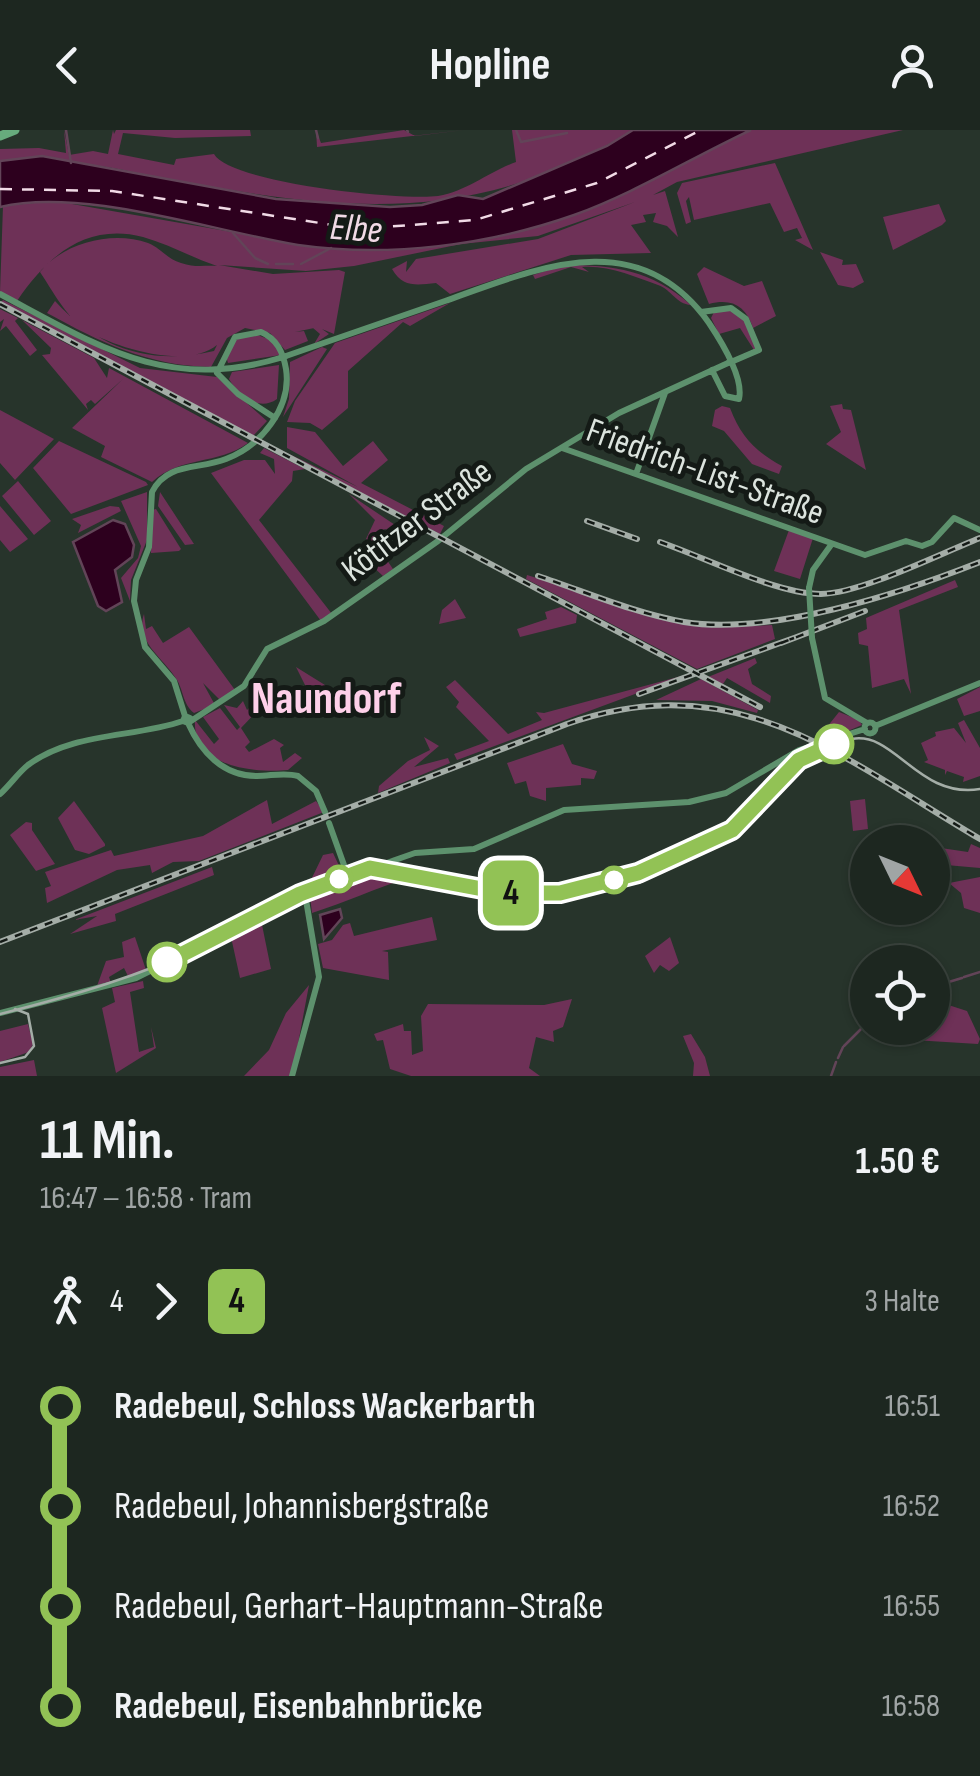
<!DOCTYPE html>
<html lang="de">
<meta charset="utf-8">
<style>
:root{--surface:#1d2720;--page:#2a332d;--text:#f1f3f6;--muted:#a0a5a5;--line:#3b443e}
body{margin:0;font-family:"Sofia Sans Condensed",sans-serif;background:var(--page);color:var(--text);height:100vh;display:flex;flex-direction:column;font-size:38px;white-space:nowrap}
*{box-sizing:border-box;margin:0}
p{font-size:32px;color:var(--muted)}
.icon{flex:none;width:55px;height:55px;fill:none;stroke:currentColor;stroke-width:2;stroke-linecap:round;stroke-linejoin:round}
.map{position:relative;height:946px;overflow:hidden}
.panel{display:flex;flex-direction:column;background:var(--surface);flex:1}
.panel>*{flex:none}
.badge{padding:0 20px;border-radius:15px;font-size:35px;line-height:65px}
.needle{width:65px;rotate:133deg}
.fabs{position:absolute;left:850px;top:695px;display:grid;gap:20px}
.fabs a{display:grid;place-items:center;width:100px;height:100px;border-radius:50%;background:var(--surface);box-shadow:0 2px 8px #0004,0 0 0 2px var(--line);font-size:50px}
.map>.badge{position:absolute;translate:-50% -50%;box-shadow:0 0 0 5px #fff}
.legs{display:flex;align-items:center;gap:15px;height:110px;padding:0 40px;font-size:32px}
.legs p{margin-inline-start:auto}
.overview{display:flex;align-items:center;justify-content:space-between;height:170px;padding:0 40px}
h1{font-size:55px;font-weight:700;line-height:75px}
ul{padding:0 40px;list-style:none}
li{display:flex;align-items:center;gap:35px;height:100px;font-size:38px}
li i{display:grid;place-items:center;width:15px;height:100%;margin:0 12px;background:currentColor}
li i::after{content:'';width:25px;height:25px;margin:-12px;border:8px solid;border-radius:50%;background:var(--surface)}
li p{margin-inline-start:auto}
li:first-child i{background:linear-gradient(#0000 50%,currentColor 0)}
li:last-child i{background:linear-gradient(currentColor 50%,#0000 0)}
header{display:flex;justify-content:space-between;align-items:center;height:130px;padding:0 40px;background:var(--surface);font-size:45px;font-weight:700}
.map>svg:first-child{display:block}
</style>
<header><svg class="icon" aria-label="back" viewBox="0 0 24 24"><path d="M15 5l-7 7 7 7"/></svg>Hopline<svg class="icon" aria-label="person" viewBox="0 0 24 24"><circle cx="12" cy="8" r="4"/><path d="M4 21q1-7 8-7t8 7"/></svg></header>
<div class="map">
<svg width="980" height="946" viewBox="0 0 980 946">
<rect width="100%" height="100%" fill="#27342b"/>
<path fill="#6e3157" d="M64,0L69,25L93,21L108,24L113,0L114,4L116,0H250L251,6L175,8L123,3L118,24L174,35L176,29L214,24C230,53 403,71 438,66C468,61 488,42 516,32L512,0H633C480,94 350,83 180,51C118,40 62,24 0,31V19L39,18L66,23Z
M316,0L321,13L404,0L415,6L464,0L317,17Z
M751,0H903L677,52L653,65L665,61L678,107L667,96L653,92L656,83L643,85L646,92L631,95L651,123L571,125L450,164L436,153C417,155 403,158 392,139L407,131L406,142L416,129L538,109L635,72L538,106L461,114L354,136L306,141L219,135L273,144L339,140L345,142L334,204L322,199L329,204L314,214L320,204L313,198L319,197L295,202L304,201L308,211L285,220L270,203L245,198L227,208L211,237C148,236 100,212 47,183L55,171C99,219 151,236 214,221L217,215C187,240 113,218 83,198C66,186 52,160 40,142C63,113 112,100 148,113C161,118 167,129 181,133C196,138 204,135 217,136C193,128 168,114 143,107C85,92 46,128 17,171L0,162L3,76L55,71L301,114L576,85Z
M775,33L813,120L795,110L802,108L797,98L784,102L770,73L694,90L689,67L686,71L691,92L686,94L677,63L682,53Z
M939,74L946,91L942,95L893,120L883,87Z
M820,122L843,130L842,135L856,134L864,152L853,158L838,155Z
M564,135C615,135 651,140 691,175C676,174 672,160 658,155C635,147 609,135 582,137L589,142L571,137L535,149L533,145Z
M704,137L744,156L762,151L776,186L753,198C746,176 732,168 709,174L697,144Z
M3,170L140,238L217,247L267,291L253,306L0,173Z
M450,173L410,196L403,192L348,241V278L322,300L310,293L287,292L295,271L335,213Z
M0,179L18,188L15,191L37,220L30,226L6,196L0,201L4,189L0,192Z
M729,180L742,186L756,217L754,220L740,198L719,204L711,188L714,182Z
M22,190L94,228L107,248L109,238L248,313C218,335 180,326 152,352L101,327L105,316L72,298L123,249L95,274L91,270L86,274L88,280L42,225L50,224L51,218Z
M252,203L271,210L281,225L228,233L226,226L235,210Z
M322,217L327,219L283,287L289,269L290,232Z
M279,235L277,269C259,282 239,266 229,249L232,242Z
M842,274L843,279L851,280L866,340L826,314L841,302L830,276Z
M722,276L730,278C741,307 755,321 782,336L779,344L752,334L724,301L712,296L715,280Z
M0,280L54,309L15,350L0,333Z
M287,297L315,302L343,336L373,311L388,330L361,353L444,396L440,404L262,311L358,357L287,318Z
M59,311L146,352L148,355L71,384L33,338Z
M264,318L305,339L293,341L292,351L259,390L332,484L321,491L211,343L244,330H265L275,344L274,329L260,323Z
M18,351L51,391L34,405L2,366Z
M147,362V410L131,450L130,471L121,448L138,428L141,416L121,371Z
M160,362L194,414L185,415L158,376Z
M349,364L404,401L400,406L385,399L372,408L393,439L383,446L369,433L377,425L366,409L375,390Z
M0,376L28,409L10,422L0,410Z
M110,376L119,377L121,381L78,403L81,395L72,389Z
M156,379L181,419L179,421L151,423L152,380Z
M789,400L813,408L800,449L774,441Z
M527,445C614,472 679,502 772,495L775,509L697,539L526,449Z
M955,450L958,457L899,480L911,564L904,549L872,558L868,516L859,514L858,503L867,499L866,488Z
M455,469L466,488L439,494L442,480Z
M561,477L577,485L576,493L520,507L517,499L547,489L545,482Z
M144,484L146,499L152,496L163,513L189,497L235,560L221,571L203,553L215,575L194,583C182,574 184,559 175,547C161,526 135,511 144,484Z
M755,528L757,533L748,539L752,554L771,566L770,573L727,548L723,554L708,547Z
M296,537L333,560L327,573L307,559Z
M689,544L457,630L454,624L489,611L456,577L459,572L446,557L455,550L508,604L542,590L536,582L544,583Z
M701,549L758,580L757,583L712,571L656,570Z
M980,557V581L964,586L957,569Z
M243,571L247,580L257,570L262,576L241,598L250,612L245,617L249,622L274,609L284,615L280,618L283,632L295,623L302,628L288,640C256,643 192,638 195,590L214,614L219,609L203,587L220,578L237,600L240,597L224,575L237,578Z
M839,582L859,590L862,595L836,606L827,597Z
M964,590L980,618V646L963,652L964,647L947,641L945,645V640L924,632L928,630L921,613L936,606L935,602L954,598L966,613L958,593Z
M424,607L439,616L414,637L448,628L450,633L378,663L379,656L408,631L430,620Z
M563,614L572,634L597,641L594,649L581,648V655L546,658V671L530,666L526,651L515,654L507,633Z
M865,669L868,699L853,701L850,671Z
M267,670L272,694L316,671L324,682L199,731L173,732L152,743L150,735L117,740L47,773L45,758L51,756L45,742L111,720L114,726L203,706Z
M74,671L105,714V716L89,724L75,720L58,688Z
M745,683L732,698L646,738Z
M26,692L32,693V700L55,734L36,741L10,705Z
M971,714L980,718V738L946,735L944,720L933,722L934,717L968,722Z
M333,723L343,744L307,758L323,725Z
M212,737L214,745L115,784L116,791L70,804L97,786L74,790Z
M378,740L410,747C374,759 346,772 312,783L310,766Z
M980,747V783L964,778L961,763L949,753Z
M432,787L437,810L382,821L388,822L389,850L323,838L318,814L332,810L343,795L350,793L354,806Z
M261,790L271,839L240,848L231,807Z
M135,807L146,840L129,848L124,838L109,847L111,853L97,856L106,831L124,827L122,812Z
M670,807L679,833L669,841L660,835L654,843L645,826Z
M143,851L144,858L130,862L139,922L154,917L151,897L156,918L116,943L102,878L115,872L112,858Z
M309,855L292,946H244L269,920L286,883Z
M572,869L563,897L553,901L554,912L536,907L529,938L540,946H411L390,939L383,910L377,911L374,904L403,894L404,901H411L412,925L423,921L421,886L428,874L544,875Z
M933,870L967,881L980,909L978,914L897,909L898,898H932Z
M28,894L33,914L29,922L0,932V901Z
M691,904L705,927L710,946H693L694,933L683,906Z
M34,930L37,946H0V937Z"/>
<path fill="#2d001e" stroke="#624458" stroke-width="2.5" d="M633,0H751C693,27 633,64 574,85C489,115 389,128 298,115C212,101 83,57 0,77V31L42,26L276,69L390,77L422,75L458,65L483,69L607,16Z
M113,390L125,394L134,415L132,427L115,440L122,472L106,481L98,476L73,412Z
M340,779L342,788L324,809L320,785Z"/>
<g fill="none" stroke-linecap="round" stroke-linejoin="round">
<path stroke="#624458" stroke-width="2.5" d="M66,0L71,33
M316,0L318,8
M407,0L408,2
M516,0L521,12L567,3
M233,103L255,128L268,134
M276,134H293
M301,134L331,118
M964,847L980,842
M932,857L962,848
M844,916L868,892
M838,928L843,917
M831,946L836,932"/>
<path stroke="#f1dae6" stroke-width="2.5" stroke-dasharray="12 10" stroke-linecap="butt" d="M0,59L112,61L359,99L475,90L597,53L701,0"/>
<path stroke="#5d916d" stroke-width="6" d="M0,164C98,216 166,262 280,228
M701,182L731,178L746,189L759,220L731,232
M286,226C339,208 392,189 445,171C538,138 638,93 709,193C721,211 744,248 739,269L725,266L712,240
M217,243L238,264L275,288
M562,318L865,425L906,411L922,416L932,412L954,388L980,400
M636,344L665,263
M809,458L813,440L831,415
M812,508L825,568L867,593
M185,586L174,551L145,517L134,471L136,450L149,417L152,362C167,332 198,340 226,329C261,316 292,277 286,239C283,222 277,209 261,202L235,207L218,241
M190,588L185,586L183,591L188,593L244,556L267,519L324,491L438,411L526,339L619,283L728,233
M864.5 598a5.5 5.5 0 1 1 11 0a5.5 5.5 0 1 1-11 0Z
M188,593C201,622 223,646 257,646C271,646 284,642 298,646L316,661L325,682
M875,596L980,553
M0,664C10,655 18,643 28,635C72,602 133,608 183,591
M329,693L349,749
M0,883L136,848L305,764L395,730L415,723L474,719L564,680L689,672L726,663L799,620L865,599
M292,946L319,847L305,764"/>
<path stroke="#67ac7d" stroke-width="9" d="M0,6L15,0"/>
<path stroke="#a4ada7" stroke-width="2.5" d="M0,884C72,866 140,846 208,814C260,789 312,746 372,737C406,732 448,754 482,761C537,771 595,758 646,741C677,730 715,714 741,694C784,660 791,620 852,609C895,601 918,669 980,659
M0,933L25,927L34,916L28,884L15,879"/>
<defs>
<path id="rail" d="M0,174L760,577
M587,391L637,409
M660,412C704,427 776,464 821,464C862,463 939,424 980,408
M538,446C586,462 634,483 684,492C770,506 899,464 980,432
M781,513L865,481
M639,564L794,508
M0,812L567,594C736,535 841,627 980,709"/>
</defs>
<use href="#rail" stroke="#a4ada7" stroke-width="6"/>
<use href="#rail" stroke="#141a16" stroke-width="2.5" stroke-dasharray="8" stroke-linecap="butt"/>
<path stroke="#5d916d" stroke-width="6" d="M280,228L286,226
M728,233L731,232
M809,458L812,508"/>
</g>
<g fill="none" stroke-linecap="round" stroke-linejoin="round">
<defs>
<path id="line-1" d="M167,832L300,764L370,738L504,763H560L638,743L732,700L799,630L834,614"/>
</defs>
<use href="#line-1" stroke="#fff" stroke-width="22"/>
<use href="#line-1" stroke="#92c255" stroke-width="15"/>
</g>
<g fill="#fff" stroke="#92c255" stroke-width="5">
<circle cx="834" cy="614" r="18"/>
<circle cx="339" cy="749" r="12"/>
<circle cx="614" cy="750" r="12"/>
<circle cx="167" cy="832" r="18"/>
</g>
<g text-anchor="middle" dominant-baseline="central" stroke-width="10" stroke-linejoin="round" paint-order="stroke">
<g font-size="35" fill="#dce4de" stroke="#141a16">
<text transform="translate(705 342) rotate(20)">Friedrich-List-Straße</text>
<text transform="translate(417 391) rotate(-37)">Kötitzer Straße</text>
</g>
<g font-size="38" font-style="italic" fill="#f1dae6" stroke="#141a16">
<text transform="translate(356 99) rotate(4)">Elbe</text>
</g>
<g font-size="45" font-weight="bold" fill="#fed0e9" stroke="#141a16">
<text x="326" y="569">Naundorf</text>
</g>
</g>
</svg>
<div class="fabs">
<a><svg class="needle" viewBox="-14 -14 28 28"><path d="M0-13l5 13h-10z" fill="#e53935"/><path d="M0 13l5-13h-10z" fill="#a0a5a5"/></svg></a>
<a><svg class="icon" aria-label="locate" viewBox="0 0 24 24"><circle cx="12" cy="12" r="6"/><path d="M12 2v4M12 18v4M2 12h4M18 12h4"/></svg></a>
</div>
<b class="badge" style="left:511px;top:763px;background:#92c255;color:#111">4</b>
</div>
<section class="panel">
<div class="overview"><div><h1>11 Min.</h1><p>16:47 – 16:58 · Tram</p></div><b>1.50 €</b></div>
<div class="legs"><svg class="icon" aria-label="walk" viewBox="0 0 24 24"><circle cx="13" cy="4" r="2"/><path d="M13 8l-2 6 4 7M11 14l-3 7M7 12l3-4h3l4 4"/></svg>4<svg class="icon" aria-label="forward" viewBox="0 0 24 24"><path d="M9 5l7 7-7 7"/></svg><b class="badge" style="background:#92c255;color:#111">4</b><p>3 Halte</p></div>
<ul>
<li><i style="color:#92c255"></i><b>Radebeul, Schloss Wackerbarth</b><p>16:51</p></li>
<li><i style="color:#92c255"></i><span>Radebeul, Johannisbergstraße</span><p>16:52</p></li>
<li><i style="color:#92c255"></i><span>Radebeul, Gerhart-Hauptmann-Straße</span><p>16:55</p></li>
<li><i style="color:#92c255"></i><b>Radebeul, Eisenbahnbrücke</b><p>16:58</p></li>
</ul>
</section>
